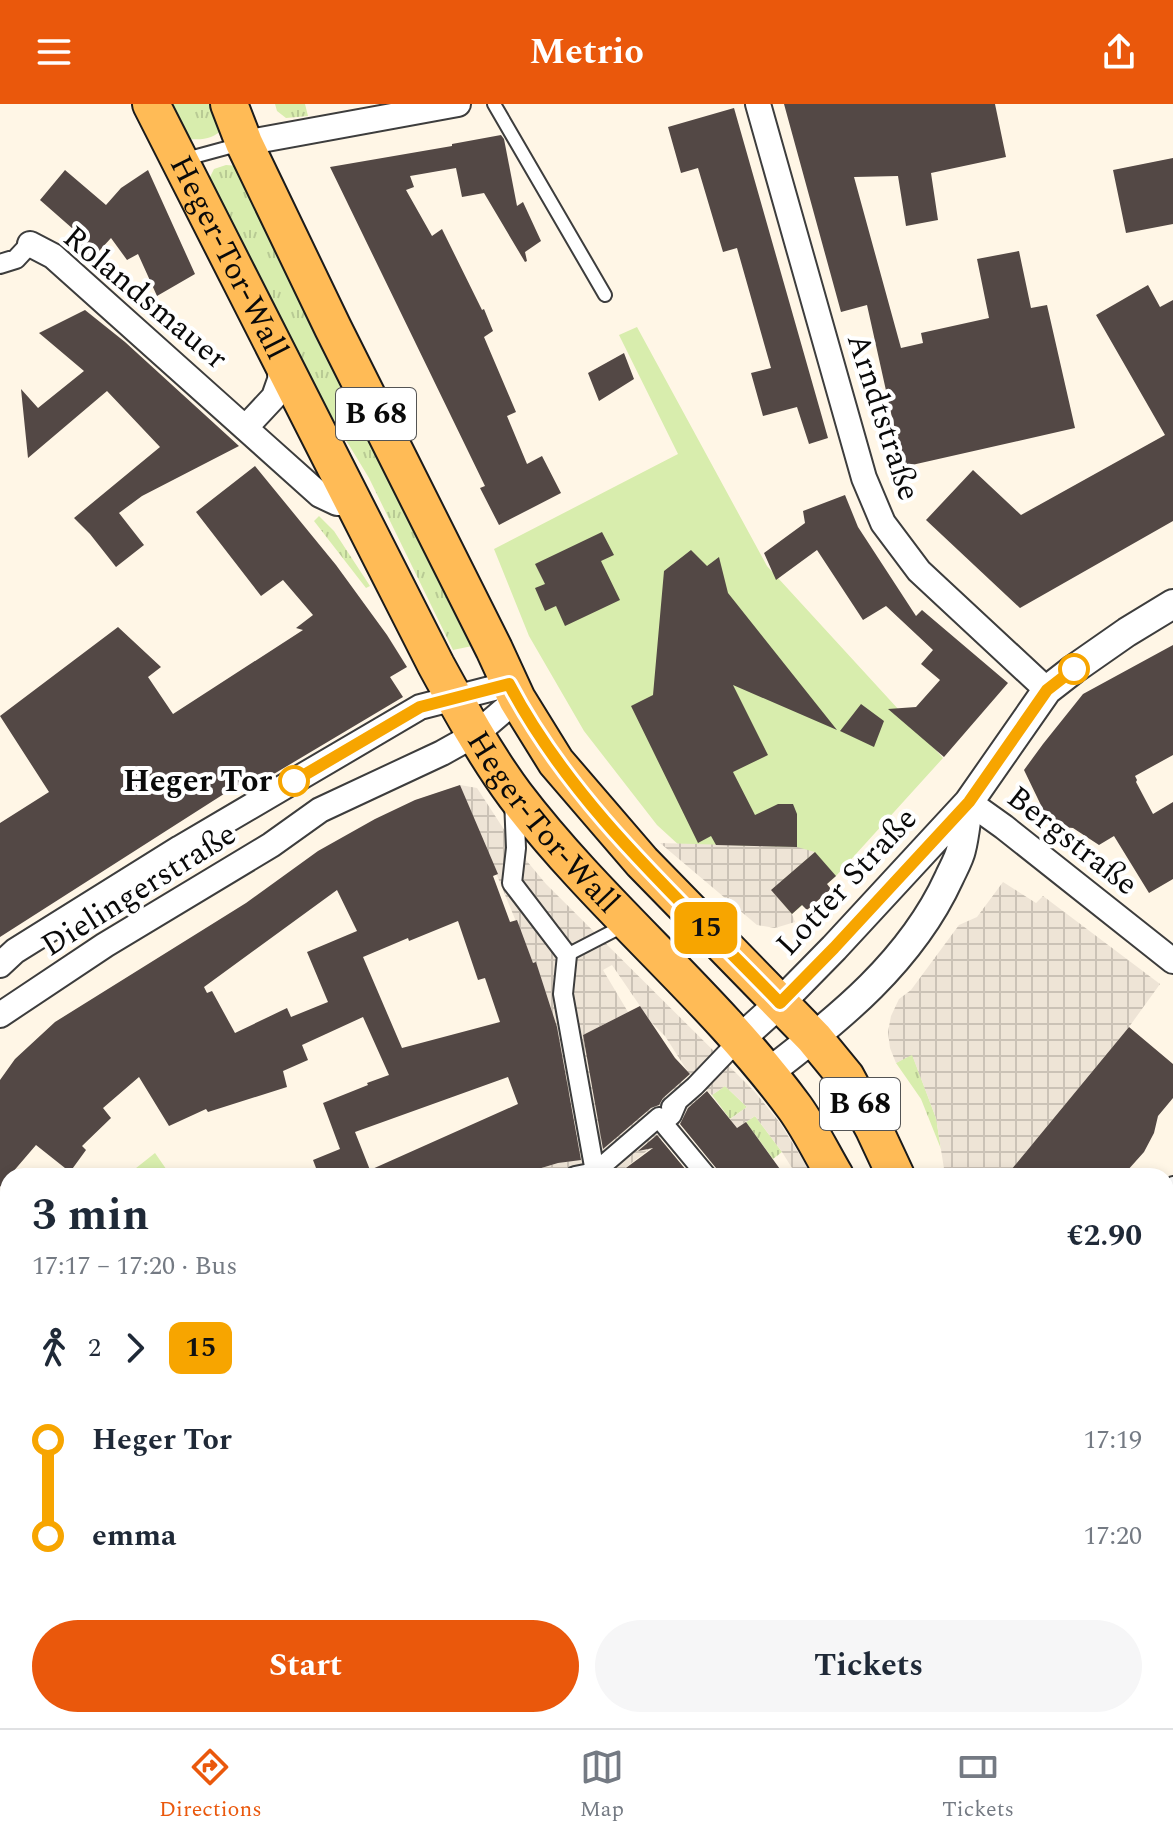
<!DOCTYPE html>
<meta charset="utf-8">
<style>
:root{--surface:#fff;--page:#f6f6f7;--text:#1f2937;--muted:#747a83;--line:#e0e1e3;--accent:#ea580c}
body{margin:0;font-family:Spectral,serif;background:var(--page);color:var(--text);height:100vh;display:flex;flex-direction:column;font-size:30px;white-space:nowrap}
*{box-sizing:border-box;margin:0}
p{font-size:26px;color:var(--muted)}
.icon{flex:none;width:44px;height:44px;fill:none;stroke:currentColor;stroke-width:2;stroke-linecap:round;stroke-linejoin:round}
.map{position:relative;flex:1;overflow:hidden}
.sheet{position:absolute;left:0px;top:1064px;width:1174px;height:560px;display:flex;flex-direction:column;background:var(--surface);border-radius:24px 24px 0 0;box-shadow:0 4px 12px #0003}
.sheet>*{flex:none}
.badge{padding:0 16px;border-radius:12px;font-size:28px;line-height:52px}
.map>.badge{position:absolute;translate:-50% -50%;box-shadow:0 0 0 4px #fff}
.legs{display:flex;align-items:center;gap:12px;height:88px;padding:0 32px;font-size:26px}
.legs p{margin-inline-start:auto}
.head{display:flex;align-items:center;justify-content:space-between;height:136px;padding:0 32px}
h1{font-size:44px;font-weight:700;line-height:60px}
.action{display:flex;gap:16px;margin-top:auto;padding:16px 32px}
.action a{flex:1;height:92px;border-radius:48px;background:var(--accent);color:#fff;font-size:32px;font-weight:700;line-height:92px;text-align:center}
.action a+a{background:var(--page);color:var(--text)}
ul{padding:0 32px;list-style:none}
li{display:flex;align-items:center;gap:28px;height:96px;font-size:30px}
li i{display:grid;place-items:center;width:12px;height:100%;margin:0 10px;background:currentColor}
li i::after{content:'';width:20px;height:20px;margin:-10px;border:6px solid;border-radius:50%;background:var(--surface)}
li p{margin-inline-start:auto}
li:first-child i{background:linear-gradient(#0000 50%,currentColor 0)}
li:last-child i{background:linear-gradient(currentColor 50%,#0000 0)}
header{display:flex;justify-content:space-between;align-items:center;height:104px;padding:0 32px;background:var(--accent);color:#fff;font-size:36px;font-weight:700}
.dock{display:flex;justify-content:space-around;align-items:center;height:112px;border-top:2px solid var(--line);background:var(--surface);font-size:22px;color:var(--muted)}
.dock a{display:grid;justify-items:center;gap:4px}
.dock .selected{color:var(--accent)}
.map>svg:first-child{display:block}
</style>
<header><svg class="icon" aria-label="menu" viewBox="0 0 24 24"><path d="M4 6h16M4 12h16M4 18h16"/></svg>Metrio<svg class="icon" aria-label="share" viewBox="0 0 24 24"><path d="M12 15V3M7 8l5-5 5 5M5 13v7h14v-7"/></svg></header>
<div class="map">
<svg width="1173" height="1624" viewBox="0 0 1173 1624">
<defs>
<pattern id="grass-tufts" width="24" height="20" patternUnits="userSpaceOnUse" patternTransform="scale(2)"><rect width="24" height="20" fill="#d8edad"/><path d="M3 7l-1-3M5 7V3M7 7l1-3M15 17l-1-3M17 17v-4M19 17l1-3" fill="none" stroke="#b8ca94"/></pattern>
<pattern id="forest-firs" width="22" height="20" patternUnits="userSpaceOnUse" patternTransform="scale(2)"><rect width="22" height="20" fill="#bedf8a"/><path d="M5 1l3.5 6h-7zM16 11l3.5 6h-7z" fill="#a2be76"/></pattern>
<pattern id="plaza-grid" width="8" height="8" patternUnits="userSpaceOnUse" patternTransform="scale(2)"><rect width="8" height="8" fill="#eee4d6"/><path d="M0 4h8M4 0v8" fill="none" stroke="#cbc2b6"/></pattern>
</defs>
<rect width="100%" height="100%" fill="#fff6e6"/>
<path fill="url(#grass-tufts)" d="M161,0H219L224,24C213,35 204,36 189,35Z
M275,0H305L308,12L286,14L277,7Z
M226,61L239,62L477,541L453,546L369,374L349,341L320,300L208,77L214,65Z
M319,412L334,427L370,482L366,484L314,417Z
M912,950L936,1014L941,1045L921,995L896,959Z
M725,982L747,1003L730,1015L712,991Z
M755,1012L782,1048L773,1055L746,1018Z
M1173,1209V1250L1166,1254V1216Z
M1023,1616H1058L1059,1624H1024Z"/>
<path fill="url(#forest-firs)" d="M1173,1387V1483L1166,1481V1388Z"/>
<path fill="#d8edad" d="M637,223L767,462L943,654L836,772L792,810L740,797L657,721L584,627L529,532L494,445L678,350L619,231Z
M155,1049L171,1072H126Z"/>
<path fill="url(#plaza-grid)" d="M460,681L477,684L516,744L546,780L754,987L780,1019L813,1072H797L782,1048L755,1012L737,1024L730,1015L747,1003L725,982L712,991L688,968L665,932L651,918L612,861L603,866L628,908L583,931L603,1035L679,975L703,997L677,1018L720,1072H693L662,1035L615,1072H515L558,1059L577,1056L551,904L536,859H533Z
M660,739L797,743L815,748L772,786L792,810L795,818L775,824L757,821Z
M1003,778L1036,799L1043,792L1160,880L1129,923L1006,1072H947L945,1071L936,1014L912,951L896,959L890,944L888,928L891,912L899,895L911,886L959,821L977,813Z
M0,1306L8,1314V1383L0,1374Z
M8,1566V1616H127L133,1624H0V1572Z
M221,1616H272L278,1624H222Z
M407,1616H458L466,1618L470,1624H417Z"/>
<path fill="#534845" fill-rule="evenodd" d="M784,0H995L1006,53L931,69L938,116L906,122L898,72L854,73L901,244L923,239L921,229L989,214L977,155L1019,147L1031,204L1047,201L1075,324L903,363L867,201L841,208Z
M734,4L828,334L809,340L797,303L763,312L751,269L771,264L737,144L723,148L698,64L681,69L668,23Z
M501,31L504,35L517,102L523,98L541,137L525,148L527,157L525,158L484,89L462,93L456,64L410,72L414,83L406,86L432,132L442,125L482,206L484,205L493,227L484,233L516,308L507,312L527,360L542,352L561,389L499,421L480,384L485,382L330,63L452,42V40Z
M1173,54V120L1126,129L1113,66Z
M65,66L106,101L121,84L148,66L195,170L157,192L138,150L127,156L111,134L90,157L74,140L81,132L40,96Z
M1148,181L1160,203L1173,196V417L1020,504L926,416L973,366L1021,411L1165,331L1096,211Z
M85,206L125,238L239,342L142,392L119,409L144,441L116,463L90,430L74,414L160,343L107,287L28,354L21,285L38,304L84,267L39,229Z
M624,249L634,275L599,297L588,269Z
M255,362L336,461L387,531L407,563L390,573L403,593L257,680L252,672L0,833V719L49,688L0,612L118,523L161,563L148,573L173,610L303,526L296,524L313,511L283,476L261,492L196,408Z
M845,391L858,423L916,512L922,506L1008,579L944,653L888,605L916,603L940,576L921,560L933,546L886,502L863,516L817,446L776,476L764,449L805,419L803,407Z
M602,428L614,451L601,457L620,496L565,522L556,502L545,507L535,484L545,480L535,460Z
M691,446L707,462L719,453L728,489L837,626L733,581L768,651L733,668L755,711L778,700H793L797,710V743L716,741L711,732L698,739L631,602L653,591L664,467Z
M1173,541V651L1135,672L1137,676L1136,678L1153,710L1173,698V775L1149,789L1114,732L1099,741L1073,724L1051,722L1024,666L1043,640L1083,590Z
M861,600L884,617L874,643L840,627Z
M460,681L498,770L493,772L510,818L517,816L533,859L536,858L557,923L581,1056L558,1059L515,1072H319L313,1056L340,1045L323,999L368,981L367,979L389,971L363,913L302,941L308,956L283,967L287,983L208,1008L206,1005L169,1022L139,973L103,1004L111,1014L82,1042L86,1046L70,1068L36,1041L0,1083V976L15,955L55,918L246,799L318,747L375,715L415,696ZM337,786L357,827L307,848L328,898L291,913L287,904L235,929L212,887L207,889L204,883ZM458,817L478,876L485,874L500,918L402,944L363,853L408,834L409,837ZM508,973L518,1000L370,1066L355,1028Z
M815,748L836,772L827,780L831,785L807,806L802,801L792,810L771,786Z
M640,902L675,954L690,970L663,994L659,1001L651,1004L603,1045L583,931Z
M1129,923L1173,960V994L1158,1012L1154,1029L1144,1048L1127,1067L1120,1072H1006Z
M707,987L737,1024L746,1018L785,1072H719L716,1064L680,1020L688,1004Z
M657,1031L691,1072H615L653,1044L638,1047Z"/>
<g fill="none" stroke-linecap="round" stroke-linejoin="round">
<defs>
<path id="service" d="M494,0L605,191
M182,56L241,40
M567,851L625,821
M1166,1087L1173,1079
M0,1112L8,1118
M1166,1519L1173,1522
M1076,1616L1077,1624"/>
<path id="pedestrian" d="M0,160L16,155L30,140
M514,696L516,744L512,779L567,851L563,890L595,1068
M671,1003L695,982L739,936
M663,1019L707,1072
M575,1072L595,1068
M593,1072L595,1068L659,1013L663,1019L672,1011L678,997
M0,1329L8,1336
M2,1571L8,1579
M0,1606L8,1600
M84,1616L86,1624
M430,1616L439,1624
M854,1616L857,1624
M224,1624L235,1616
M549,1624L551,1616"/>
<path id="minor" d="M758,0L864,374L883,419L919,467L1047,586
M244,39L458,0
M30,140L53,152L320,391L337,399H353
M246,323L274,293L280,276L281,255
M969,698L1004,723L1173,857
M0,861L15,847L180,744L420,603L509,580
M0,911L105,841L271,741L320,706L442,649L476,630L517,595"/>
<path id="tertiary" d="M739,936L780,899L834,844L969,698L1047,586L1074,565L1127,528L1173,500
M768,969C839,915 911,857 949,774C953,765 959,755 961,746C965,731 966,713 969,698"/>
<g id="primary">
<path id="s1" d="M151,0L436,561C459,603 486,652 515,691C600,803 712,891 795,1004C810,1025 822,1050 835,1072"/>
<path d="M229,0L244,39L333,224L494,545L517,595L556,658L642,758L814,934L846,973L874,1025L896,1072"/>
<path d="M945,1616L946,1624"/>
<path d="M983,1616L984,1624"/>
</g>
</defs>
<use href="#service" stroke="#3d3d3d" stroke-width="16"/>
<use href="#pedestrian" stroke="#3d3d3d" stroke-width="22"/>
<use href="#minor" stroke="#3d3d3d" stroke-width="28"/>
<use href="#tertiary" stroke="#3d3d3d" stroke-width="32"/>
<use href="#primary" stroke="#1b1b1b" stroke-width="40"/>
<use href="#service" stroke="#fff" stroke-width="12"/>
<use href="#pedestrian" stroke="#fff" stroke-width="18"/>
<use href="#minor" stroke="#fff" stroke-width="24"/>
<use href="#tertiary" stroke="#fff" stroke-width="28"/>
<use href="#primary" stroke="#ffbb56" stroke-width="36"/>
</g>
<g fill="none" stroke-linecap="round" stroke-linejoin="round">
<defs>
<path id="line-1" d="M294,677L420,603L509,580C574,704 684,799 780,899L834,844L969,698L1047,586L1074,565"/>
</defs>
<use href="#line-1" stroke="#fff" stroke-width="18"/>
<use href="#line-1" stroke="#f7a500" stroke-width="12"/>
</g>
<g fill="#fff" stroke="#f7a500" stroke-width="4">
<circle cx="1074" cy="565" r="14"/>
<circle cx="294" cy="677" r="14"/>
</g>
<g text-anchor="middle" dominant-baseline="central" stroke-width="8" stroke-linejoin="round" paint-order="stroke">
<g fill="#fff" stroke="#545454" stroke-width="2">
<rect x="336" y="284" width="80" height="52" rx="6"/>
<rect x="820" y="974" width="80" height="52" rx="6"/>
</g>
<g font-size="30" font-weight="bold" fill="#0a0a0a">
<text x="376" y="310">B 68</text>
<text x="860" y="1000">B 68</text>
</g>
<g font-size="32" fill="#0a0a0a" stroke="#fff">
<text stroke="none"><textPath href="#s1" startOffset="172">Heger-Tor-Wall</textPath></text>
<text transform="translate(145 194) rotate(40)">Rolandsmauer</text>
<text transform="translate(883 313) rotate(72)">Arndtstraße</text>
<text stroke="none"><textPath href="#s1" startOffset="820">Heger-Tor-Wall</textPath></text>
<text transform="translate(1072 737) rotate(38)">Bergstraße</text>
<text transform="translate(847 778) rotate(-47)">Lotter Straße</text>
<text transform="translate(139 786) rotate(-32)">Dielingerstraße</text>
</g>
<g font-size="32" font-weight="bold" fill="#0a0a0a" stroke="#fff" text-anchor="end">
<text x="272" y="677">Heger Tor</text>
</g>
</g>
</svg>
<b class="badge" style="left:706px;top:824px;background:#f7a500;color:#111">15</b>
<section class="sheet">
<div class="head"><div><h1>3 min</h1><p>17:17 – 17:20 · Bus</p></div><b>€2.90</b></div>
<div class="legs"><svg class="icon" aria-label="walk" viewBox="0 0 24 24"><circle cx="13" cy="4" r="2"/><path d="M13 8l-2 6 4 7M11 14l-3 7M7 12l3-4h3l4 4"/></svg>2<svg class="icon" aria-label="forward" viewBox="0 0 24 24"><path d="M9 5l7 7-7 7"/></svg><b class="badge" style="background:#f7a500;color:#111">15</b></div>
<ul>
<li><i style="color:#f7a500"></i><b>Heger Tor</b><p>17:19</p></li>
<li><i style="color:#f7a500"></i><b>emma</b><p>17:20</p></li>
</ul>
<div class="action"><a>Start</a><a>Tickets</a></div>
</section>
</div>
<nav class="dock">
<a class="selected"><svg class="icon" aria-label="directions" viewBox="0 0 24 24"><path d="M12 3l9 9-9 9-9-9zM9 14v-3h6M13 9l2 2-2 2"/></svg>Directions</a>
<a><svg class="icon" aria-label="map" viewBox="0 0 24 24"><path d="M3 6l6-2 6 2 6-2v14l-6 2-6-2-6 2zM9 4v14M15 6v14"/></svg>Map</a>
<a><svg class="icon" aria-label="tickets" viewBox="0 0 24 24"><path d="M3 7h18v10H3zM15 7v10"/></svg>Tickets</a>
</nav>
